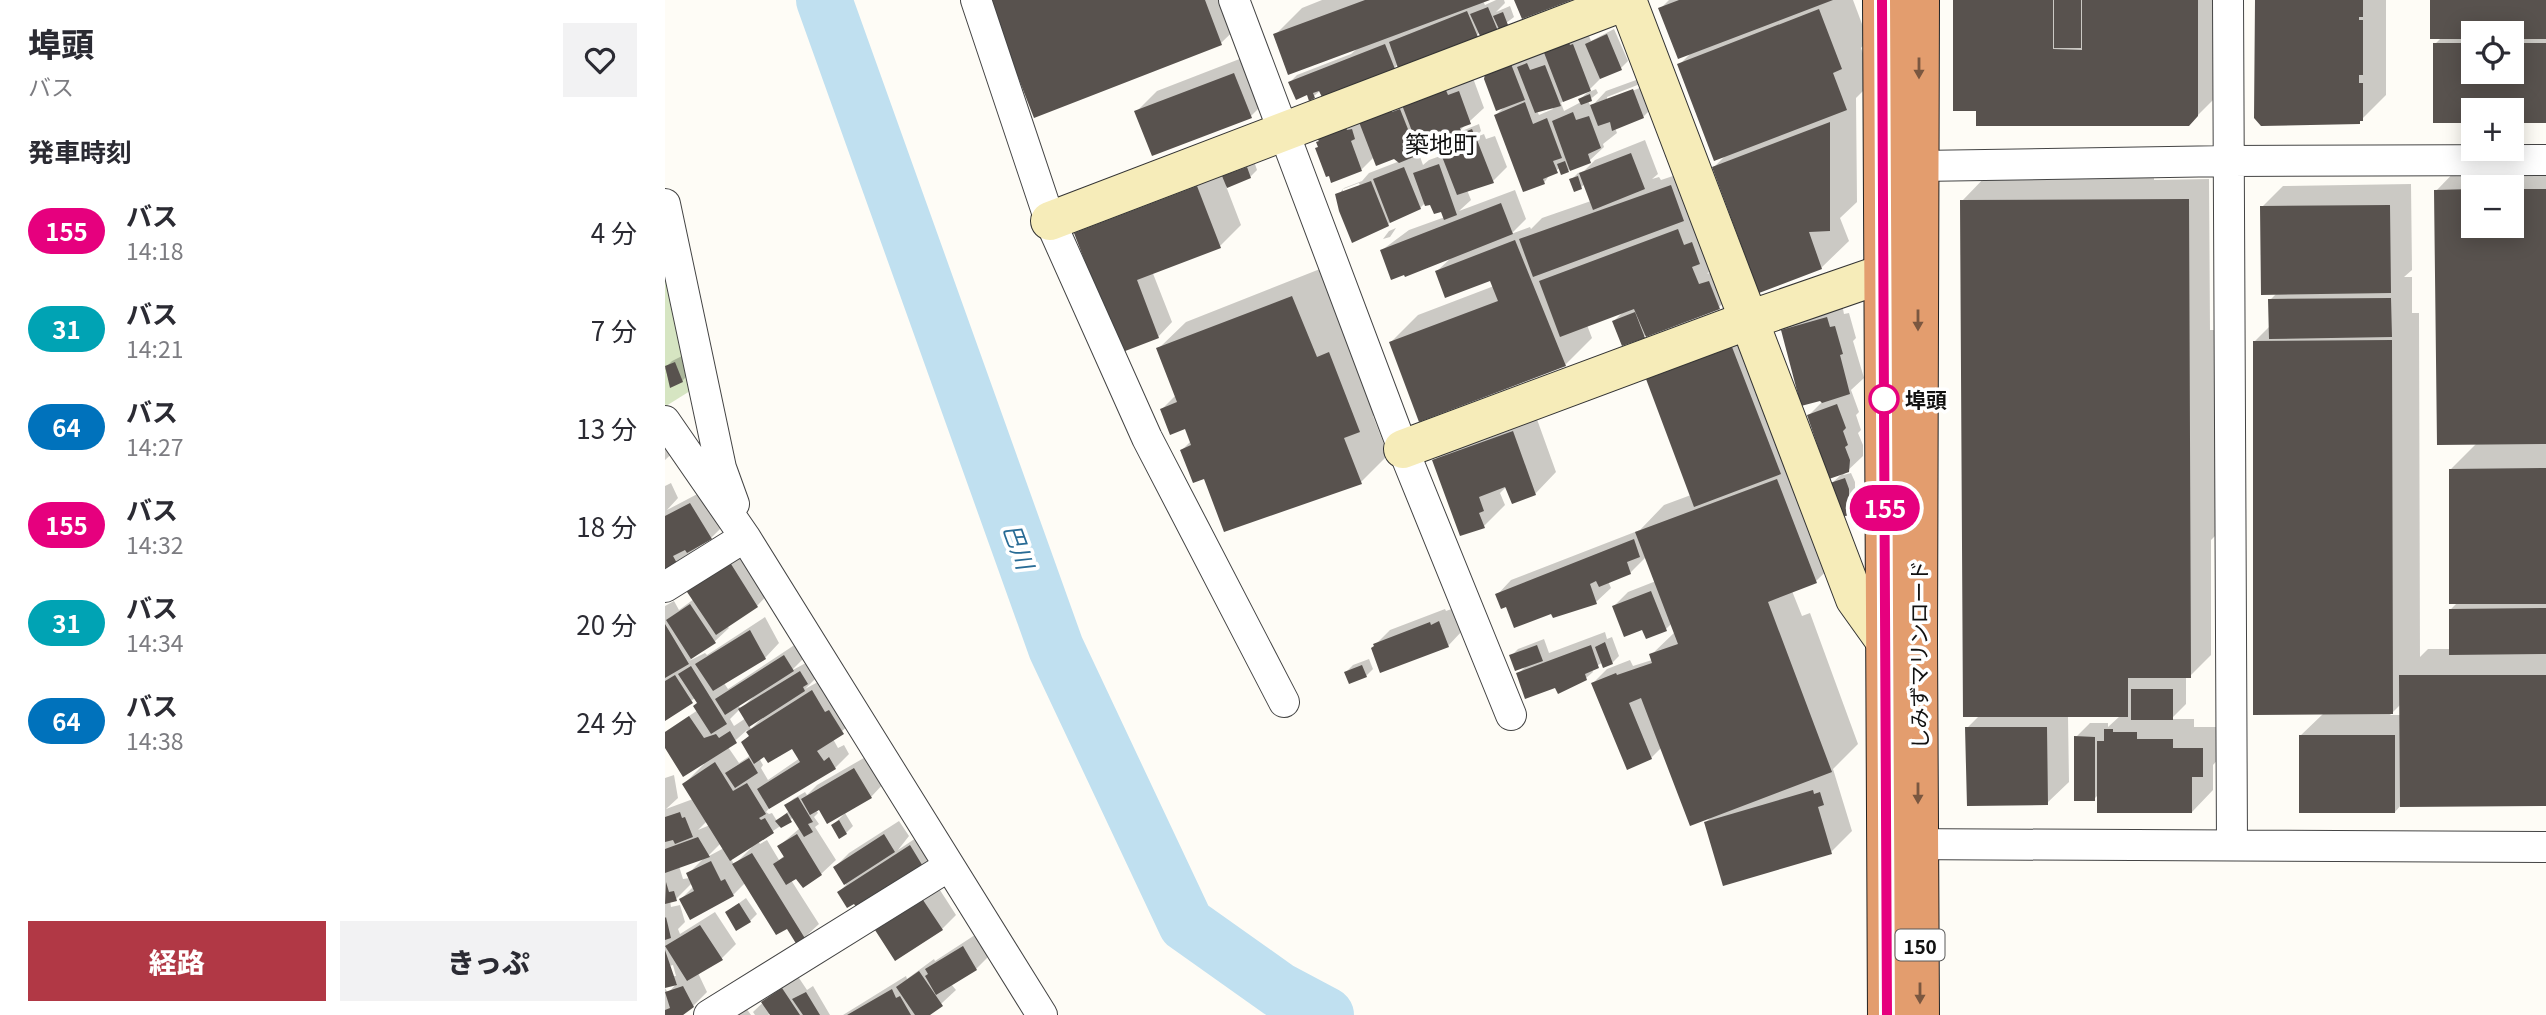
<!DOCTYPE html>
<html lang="ja">
<meta charset="utf-8">
<style>
:root{--surface:#fff;--page:#f2f2f3;--text:#2b2b33;--muted:#7c7c81;--accent:#b13845}
body{margin:0;font-family:Georgia,"Noto Sans JP",serif;background:var(--page);color:var(--text);height:100vh;display:flex;flex-direction:column;font-size:26px;white-space:nowrap}
*{box-sizing:border-box;margin:0}
p{font-size:23px;color:var(--muted)}
.icon{flex:none;width:38px;height:38px;fill:none;stroke:currentColor;stroke-width:2;stroke-linecap:round;stroke-linejoin:round}
.map{position:relative;flex:1;overflow:hidden}
.drawer{display:flex;flex-direction:column;background:var(--surface);width:665px}
.drawer>*{flex:none}
.badge{padding:0 14px;border-radius:23px;font-size:24px;line-height:46px}
.fabs{position:absolute;left:1796px;top:21px;display:grid;gap:14px}
.fabs a{display:grid;place-items:center;width:63px;height:63px;border-radius:0px;background:var(--surface);box-shadow:0 4px 18px #0003;font-size:35px}
.map>.badge{position:absolute;translate:-50% -50%;box-shadow:0 0 0 4px #fff}
h2{padding:0 28px;font-size:26px;line-height:63px}
.round{display:grid;place-items:center;flex:none;width:74px;height:74px;border-radius:0px;background:var(--page)}
.head{display:flex;align-items:center;justify-content:space-between;height:119px;padding:0 28px}
h1{font-size:33px;font-weight:800;line-height:52px}
.cta{display:flex;gap:14px;margin-top:auto;padding:14px 28px}
.cta a{flex:1;height:80px;border-radius:0px;background:var(--accent);color:#fff;font-size:28px;font-weight:800;line-height:80px;text-align:center}
.cta a+a{background:var(--page);color:var(--text)}
ul{padding:0;list-style:none}
li{display:flex;align-items:center;gap:21px;height:98px;padding:0 28px}
li div{flex:1}
li b{display:block;font-size:26px}
li em{font-style:normal}
li .badge{min-width:77px;font-weight:700;text-align:center}
main{display:flex;flex:1;min-height:0}
.map>svg:first-child{display:block}
</style>
<main>
<section class="drawer">
<div class="head"><div><h1>埠頭</h1><p>バス</p></div><a class="round"><svg class="icon" aria-label="heart" viewBox="0 0 24 24"><path d="M12 20l-8-8c-3-5 5-10 8-4 3-6 11-1 8 4z"/></svg></a></div>
<h2>発車時刻</h2>
<ul>
<li><span class="badge" style="background:#e6007e;color:#fff">155</span><div><b>バス</b><p>14:18</p></div><em>4 分</em></li>
<li><span class="badge" style="background:#00a3b4;color:#fff">31</span><div><b>バス</b><p>14:21</p></div><em>7 分</em></li>
<li><span class="badge" style="background:#0072bc;color:#fff">64</span><div><b>バス</b><p>14:27</p></div><em>13 分</em></li>
<li><span class="badge" style="background:#e6007e;color:#fff">155</span><div><b>バス</b><p>14:32</p></div><em>18 分</em></li>
<li><span class="badge" style="background:#00a3b4;color:#fff">31</span><div><b>バス</b><p>14:34</p></div><em>20 分</em></li>
<li><span class="badge" style="background:#0072bc;color:#fff">64</span><div><b>バス</b><p>14:38</p></div><em>24 分</em></li>
</ul>
<div class="cta"><a>経路</a><a>きっぷ</a></div>
</section>
<div class="map">
<svg width="1881" height="1015" viewBox="0 0 1881 1015">
<rect width="100%" height="100%" fill="#fefcf6"/>
<path fill="#d6e5c2" d="M0,234L33,386L1,406L0,404Z"/>
<path fill="#0003" fill-rule="evenodd" d="M325,0H577L584,16L556,43L370,116Z
M657,0H820L818,1L820,5L831,0H839L840,3L831,12L845,6L849,17L832,30L815,32L812,35L734,63L729,68L656,90L649,96L625,82L632,75L686,54L693,48L610,35L637,8Z
M1004,0H1188L1203,40L1196,48L1208,81L1191,98L1192,202L1175,218L1184,241L1156,268L1049,167L1063,153L1015,64L1026,53L996,8Z
M1290,0H1560L1551,97L1524,124L1313,112Z
M1591,0H1721V95L1694,122Z
M1767,0H1881V121L1846,110H1808L1770,44L1776,38ZM1808,33H1846V72H1808Z
M949,29L963,61L956,68L938,76L925,89L901,99L896,103L899,111L916,102L915,99L922,93L931,89L933,93L923,101L926,107L941,91L982,76L992,103L978,117L950,128L952,133L938,144L939,147L924,161L897,173L895,168L885,174L879,183L831,115L840,106L822,75L876,50L878,53L887,44L922,31L926,41ZM975,84L977,87L942,101V97ZM887,107L888,109L874,115L872,111Z
M590,53L607,95L586,116L471,112L492,91Z
M808,78L819,108L792,133L814,124L816,131L809,138L819,134L821,139L830,136L842,167L828,181L802,190L806,200L794,211L850,190L861,219L846,234L865,227L866,229L877,218L926,201L920,184L916,187L906,180L913,173L919,171L930,160L980,140L993,174L987,179L994,177L996,180L1020,172L1054,262L1042,274L1058,268L1068,293L1054,307L958,344L949,321L960,310L922,325L927,338L900,365L726,342L753,315L829,286L826,278L772,271L787,257L717,250L744,230L780,217L777,210L767,203H760L755,208L727,220L723,225L673,195L679,188L697,181L704,173L735,161L733,157H709L697,169L667,180L669,125ZM771,138L773,144L786,146L778,155L764,160L758,165L753,151L764,141ZM694,183L695,186L678,193V189Z
M589,161L592,170L585,177L561,186L576,225L555,246L487,271L507,322L493,337L411,234L432,213L553,166L558,178L566,170Z
M1881,162V805H1736L1730,812L1635,736L1659,713L1589,342L1605,326V300L1612,293L1597,207L1618,186L1746,184L1747,270L1739,277H1747V313H1754L1755,657L1763,649H1786V609L1793,602L1785,470L1812,443L1771,191L1798,163ZM1808,187H1846V226H1808ZM1736,704V715H1725Z
M1489,172V180L1544,179L1545,330H1551L1552,534L1546,540V655L1525,676H1521V704L1506,719H1529V727H1559L1558,754L1548,765V790L1527,812L1434,794L1429,799L1411,737L1425,723H1443V727L1455,716H1403L1404,782L1382,803L1302,728L1314,716L1297,201L1324,173Z
M731,228L725,237L718,239L724,231Z
M655,269L721,403L708,416L723,455L696,482L540,477L517,450L526,441L521,427L497,409L511,395L493,349L521,322Z
M1177,304L1179,314L1184,313L1191,338L1188,341L1199,378L1186,390L1194,412L1191,415L1196,430L1193,433L1198,445V456L1178,475L1186,473L1190,482V506L1183,513L1167,483L1179,472L1144,415L1158,401L1118,330L1132,316Z
M1088,327L1179,554L1151,581L1127,591L1137,616L1145,613L1193,744L1168,769L1187,831L1166,852L1041,822L1048,815L997,747L986,758L928,683L942,669L965,660L968,666L987,660L986,655L1010,632L1007,623L1001,629L977,628L949,606L963,592L991,581L981,557L965,573L943,581L946,588L931,602L887,612L842,605L832,595L846,580L975,530L999,505L1026,495L983,380L1004,358Z
M17,356L24,374L17,381L6,386L0,368L7,361Z
M869,411L891,472L870,494L842,486L835,493L840,505L819,526L769,461L790,440Z
M0,437L14,447L0,460Z
M6,483L13,498L2,510L40,490L60,524L46,538L0,570V486Z
M76,543L106,591L92,606L62,626L64,628L49,642L24,661L40,653L42,655L100,617L114,643L100,658L59,683L63,689L134,642L142,655L126,671L150,658L153,676L140,689L162,677L192,718L168,739L173,748L179,745L184,754L170,768L107,805L101,812L104,814L107,813L112,821L125,810L122,805L128,799L140,792L142,795L152,785L204,755L220,782L206,797L151,810L153,813L149,817L154,824L150,827L171,860L156,874L132,876L126,880L154,924L139,938L122,926L81,882L68,895L16,899L29,886L27,883L11,899L5,900L6,907L15,905L20,922L13,929L15,934L50,912L71,944L57,958L33,973L42,992L28,1006L18,1015H0V988L3,993L12,983L0,984V778L9,775L13,798L1,809L28,799L19,784L39,764L0,744V732L33,710V703L30,698L0,719V606L9,601L14,610L29,599ZM89,696L76,709L73,705ZM75,709L81,718L69,726L65,719ZM97,718L86,729L84,725ZM82,730L85,735L78,742L86,755L74,763L63,747ZM128,747L135,758L103,780L96,768L98,765L94,758ZM129,817L135,828L114,846L120,855L114,860L102,840L95,844L93,841ZM42,821L45,825L33,830ZM56,843L59,848L44,856V855ZM87,847L69,865L66,858ZM40,857L23,874L25,878L18,879L14,866ZM8,965L11,976H8L4,966Z
M789,608L797,631L783,646L711,644L725,630L780,609L781,611Z
M940,632L942,639L947,637L954,656L947,663L938,662L927,669L928,672L921,678L893,684L853,674L862,665L846,656L853,649L879,639L884,653Z
M704,659L708,669L701,676L681,672L688,665Z
M180,813L188,826L181,833L168,825Z
M234,821L244,836L233,850L260,832L272,853L258,867L174,892L181,885L170,867L184,853Z
M273,887L291,915L277,929L212,930L227,916Z
M81,898L92,914L85,921L62,912Z
M313,933L325,955L311,969L286,984L291,990L264,1015H178L241,976L242,979L269,959L270,961Z
M132,975L142,990L148,986L165,1015H107L106,1013L103,1015H90L88,1012L113,988Z
M79,1005L86,1015H63Z"/>
<g fill="none" stroke-linecap="round" stroke-linejoin="round">
<path stroke="#c0e0f0" stroke-width="56" d="M159,0L391,648L521,924L614,990L661,1015"/>
</g>
<path fill="#58524e" d="M323,0H540L557,45L369,118Z
M700,0H825L623,75L608,34Z
M849,0H907L857,19Z
M1014,0H1168L1013,59L993,8Z
M1288,0H1388V49L1417,50V0H1533V116L1524,126H1311V111H1288Z
M1389,0H1416V48H1389Z
M1590,0H1698V17H1694V20H1698V75H1694V83H1698V121H1695V124L1596,126L1589,118Z
M1765,0H1881V39H1846V33H1808V39H1765Z
M823,7L833,31L816,38L805,14Z
M1154,9L1177,69L1168,73L1182,110L1049,161L1012,64Z
M802,11L813,37L733,68L724,42Z
M838,12L843,25L834,29L828,16Z
M942,34L957,70L935,79L920,44Z
M903,40L905,45L908,44L926,91L898,102L878,50Z
M1768,43H1808V72H1846V43H1881V123H1846V110H1808V123H1768Z
M720,44L730,69L657,97L654,91L648,93L650,98L644,101L642,95L631,100L623,82Z
M862,63L865,70L880,65L896,106L870,113L852,67Z
M846,64L860,100L831,111L819,79L820,74Z
M569,73L587,118L487,156L469,111Z
M780,88L783,95L794,91L806,124L795,128L796,131L787,137L807,129L811,139L772,153L768,145L771,144L770,140L753,147L737,105Z
M968,89L979,118L947,131L945,122L933,126L925,105Z
M925,94L927,101L916,105L913,99Z
M860,102L868,124L882,118L897,158L888,161L893,173L878,179L880,184L858,192L829,115Z
M726,109L727,112L735,109L752,152L749,153L751,156L734,163L729,159L711,166L694,122Z
M908,112L911,120L924,116L936,148L923,154L926,163L905,171L887,121Z
M1165,122V231L1144,232L1157,269L1094,293L1047,167Z
M681,128L682,130L687,129L690,139L686,141L697,171L666,183L664,176L661,177L650,148L653,147L651,142L654,141L652,139Z
M812,140L829,183L792,195L776,154Z
M966,153L980,189L928,210L914,173Z
M900,161L904,172L896,175L892,164Z
M774,164L792,215L779,220L776,212L769,214L765,205L760,206L748,173Z
M582,167L586,178L562,188L557,176Z
M739,167L756,209L725,223L708,179Z
M913,176L917,189L909,192L904,179Z
M706,181L724,226L687,243L674,211L670,194Z
M1006,185L1019,221L868,277L854,239Z
M532,186L556,248L472,280L494,338L455,353L409,233Z
M1808,189V226H1846V189H1881V444L1772,445L1769,190Z
M1524,199L1526,678H1463V717H1298L1295,200Z
M836,203L848,234L740,277L739,275L726,280L715,250Z
M1725,205L1726,293L1596,295L1595,206Z
M1013,229L1019,245L1027,242L1035,264L1027,267L1034,284L1044,281L1055,309L981,337L969,309L895,337L874,281Z
M850,240L901,366L754,422L724,342L833,301L825,281L780,298L770,271Z
M627,296L652,357L664,352L695,432L679,438L697,484L559,532L539,479L528,483L515,450L526,445L520,429L505,435L495,409L512,402L491,348Z
M1726,298L1727,337L1604,339L1603,299Z
M970,312L980,338L957,346L947,321Z
M1162,317L1165,327L1170,326L1178,354L1175,355L1185,394L1157,403L1155,401L1136,406L1116,330Z
M1727,340L1728,714L1588,715V341Z
M1067,347L1116,474L1029,507L981,379Z
M10,362L18,382L5,388L0,366Z
M1172,404L1181,428L1178,431L1183,445L1180,447L1185,460L1184,472L1164,479L1142,415Z
M848,431L871,495L847,504L840,487L814,497L819,511L814,513L820,528L795,536L767,460Z
M1881,468V604H1784V469Z
M1180,478L1184,489V515L1177,517L1165,483Z
M1112,479L1152,583L1103,602L1167,772L1025,826L976,698L964,703L987,759L962,770L926,683L951,673L952,675L987,663L984,654L1013,644L970,532Z
M25,503L47,539L22,553L20,550L8,556L13,565L0,572V516Z
M969,539L975,557L962,562L966,574L934,587L931,581L925,584L932,604L888,618L886,614L849,628L841,607L836,609L830,594Z
M61,556L93,607L51,635L18,586Z
M986,591L1002,631L981,639L977,630L959,637L947,606Z
M25,604L51,643L26,659L1,620Z
M1881,608V654L1784,655V609Z
M774,621L784,647L715,673L706,648L709,646L708,644L765,622L766,625Z
M0,624L24,664L0,678Z
M85,630L101,659L48,691L30,664Z
M940,642L948,664L938,668L930,647Z
M872,645L878,661L850,671L844,655Z
M926,645L934,668L920,674L922,680L893,694L890,688L860,699L851,673Z
M119,655L129,671L60,715L50,699Z
M697,665L702,677L684,684L679,672Z
M26,666L62,724L46,734L28,706L32,703L13,674Z
M135,671L143,684L138,687L140,691L84,727L73,709Z
M10,675L28,703L0,721V681Z
M1734,675H1881V806L1735,807Z
M1466,689H1508V720H1466Z
M147,690L160,712L164,710L179,734L152,751L159,761L164,757L171,769L104,809L92,789L135,762L127,749L103,763L99,757L89,764L76,742L84,736L81,732Z
M24,716L39,738L51,734L54,738L65,731L72,743L18,777L0,748V732Z
M1300,727H1382L1383,805L1302,806Z
M1439,729H1448V732H1472V739H1508V748H1538V777H1527V813H1432V741H1439Z
M1634,735H1730V813H1634Z
M1409,736L1430,737V801H1409Z
M84,758L93,773L70,788L60,773Z
M50,762L68,791L82,783L101,814L94,818L96,820L100,818L109,833L65,861L17,784Z
M189,768L207,798L162,824L154,810L145,815L136,799Z
M1148,790L1149,794L1155,792L1159,805L1153,807L1167,854L1058,886L1039,822Z
M133,797L148,822L143,824L148,832L139,837L119,805Z
M15,812L17,818L20,817L28,837L10,844L8,840L0,842V817Z
M122,813L127,822L116,828L110,821Z
M174,820L182,834L174,839L166,825Z
M132,834L157,875L138,888L131,879L121,885L108,864L119,857L112,846Z
M219,834L230,852L179,885L168,867Z
M33,837L45,857L0,873V849Z
M245,845L259,868L192,908L189,904L182,908L172,892Z
M87,853L141,940L132,945L122,929L111,935L67,864Z
M46,861L56,881L60,879L69,896L25,920L14,899L29,891L21,873Z
M1,882L4,892L9,891L12,901L0,904Z
M258,900L278,930L230,961L210,930Z
M74,903L86,922L71,931L60,912Z
M1,917L6,938L0,940V918Z
M35,925L58,960L22,981L0,946Z
M298,946L312,970L271,995L260,976L263,974L260,969Z
M0,950L12,985L0,988Z
M254,971L278,1006L265,1015H250L231,987Z
M18,986L29,1007L18,1015H0V1010L5,1008L0,992Z
M117,988L135,1015H105L96,1002Z
M227,989L231,998L235,996L246,1015H182Z
M141,992L155,1015H138L127,999Z"/>
<g fill="none" stroke-linecap="round" stroke-linejoin="round">
<defs>
<path id="street" d="M311,0L385,221L482,438L619,702
M569,0L738,449L846,715
M1563,0L1567,845
M1254,166L1564,161L1881,160
M0,204L56,468L69,504
M0,421L80,537L377,1015
M0,587L80,537
M1234,844L1881,847
M44,1015L284,866"/>
<path id="secondary" d="M962,0L1190,599L1220,641H1239
M385,221L963,0
M738,449L1084,320L1249,263"/>
<path id="highway" d="M1217,0L1222,1015
M1255,0L1253,641L1255,1015"/>
</defs>
<use href="#street" stroke="#444" stroke-width="32"/>
<use href="#secondary" stroke="#333" stroke-width="40"/>
<use href="#highway" stroke="#222" stroke-width="40"/>
<use href="#street" stroke="#fff" stroke-width="30"/>
<use href="#secondary" stroke="#f6ecb9" stroke-width="38"/>
<use href="#highway" stroke="#e39d6e" stroke-width="38"/>
</g>
<defs><path id="oneway-solid" d="M-6-.8H1V-3.2L6.5 0L1 3.2V.8H-6Z" transform="scale(1.75)"/></defs>
<g fill="#7a5740">
<use href="#oneway-solid" transform="translate(1254 68) rotate(90)"/>
<use href="#oneway-solid" transform="translate(1253 320) rotate(90)"/>
<use href="#oneway-solid" transform="translate(1253 793) rotate(90)"/>
<use href="#oneway-solid" transform="translate(1255 993) rotate(90)"/>
</g>
<g fill="none" stroke-linecap="round" stroke-linejoin="round">
<defs>
<path id="line" d="M1217,0L1222,1015"/>
</defs>
<use href="#line" stroke="#fff" stroke-width="16"/>
<use href="#line" stroke="#e6007e" stroke-width="10"/>
</g>
<circle fill="#fff" stroke="#e6007e" stroke-width="3.5" cx="1219" cy="399" r="14"/>
<g text-anchor="middle" dominant-baseline="central" stroke-width="7" stroke-linejoin="round" paint-order="stroke">
<rect fill="#fff" stroke="#585858" stroke-width="2" x="1230.5" y="929.5" width="49" height="31" rx="5"/>
<g font-size="19" font-weight="bold" fill="#111">
<text x="1255" y="945">150</text>
</g>
<g font-size="21" font-weight="bold" fill="#111" stroke="#fff" text-anchor="start">
<text x="1240" y="399">埠頭</text>
</g>
<g font-size="21" fill="#111" stroke="#fff">
<text transform="translate(1253 655) rotate(-90)">しみずマリンロード</text>
</g>
<g font-size="23" font-style="italic" fill="#286b95" stroke="#fff">
<text transform="translate(355 546) rotate(70)">巴川</text>
</g>
<g font-size="24" fill="#111" stroke="#fff">
<text x="776" y="142">築地町</text>
</g>
</g>
</svg>
<div class="fabs">
<a><svg class="icon" aria-label="locate" viewBox="0 0 24 24"><circle cx="12" cy="12" r="6"/><path d="M12 2v4M12 18v4M2 12h4M18 12h4"/></svg></a>
<a>+</a>
<a>−</a>
</div>
<b class="badge" style="left:1220px;top:508px;background:#e6007e;color:#fff">155</b>
</div>
</main>
